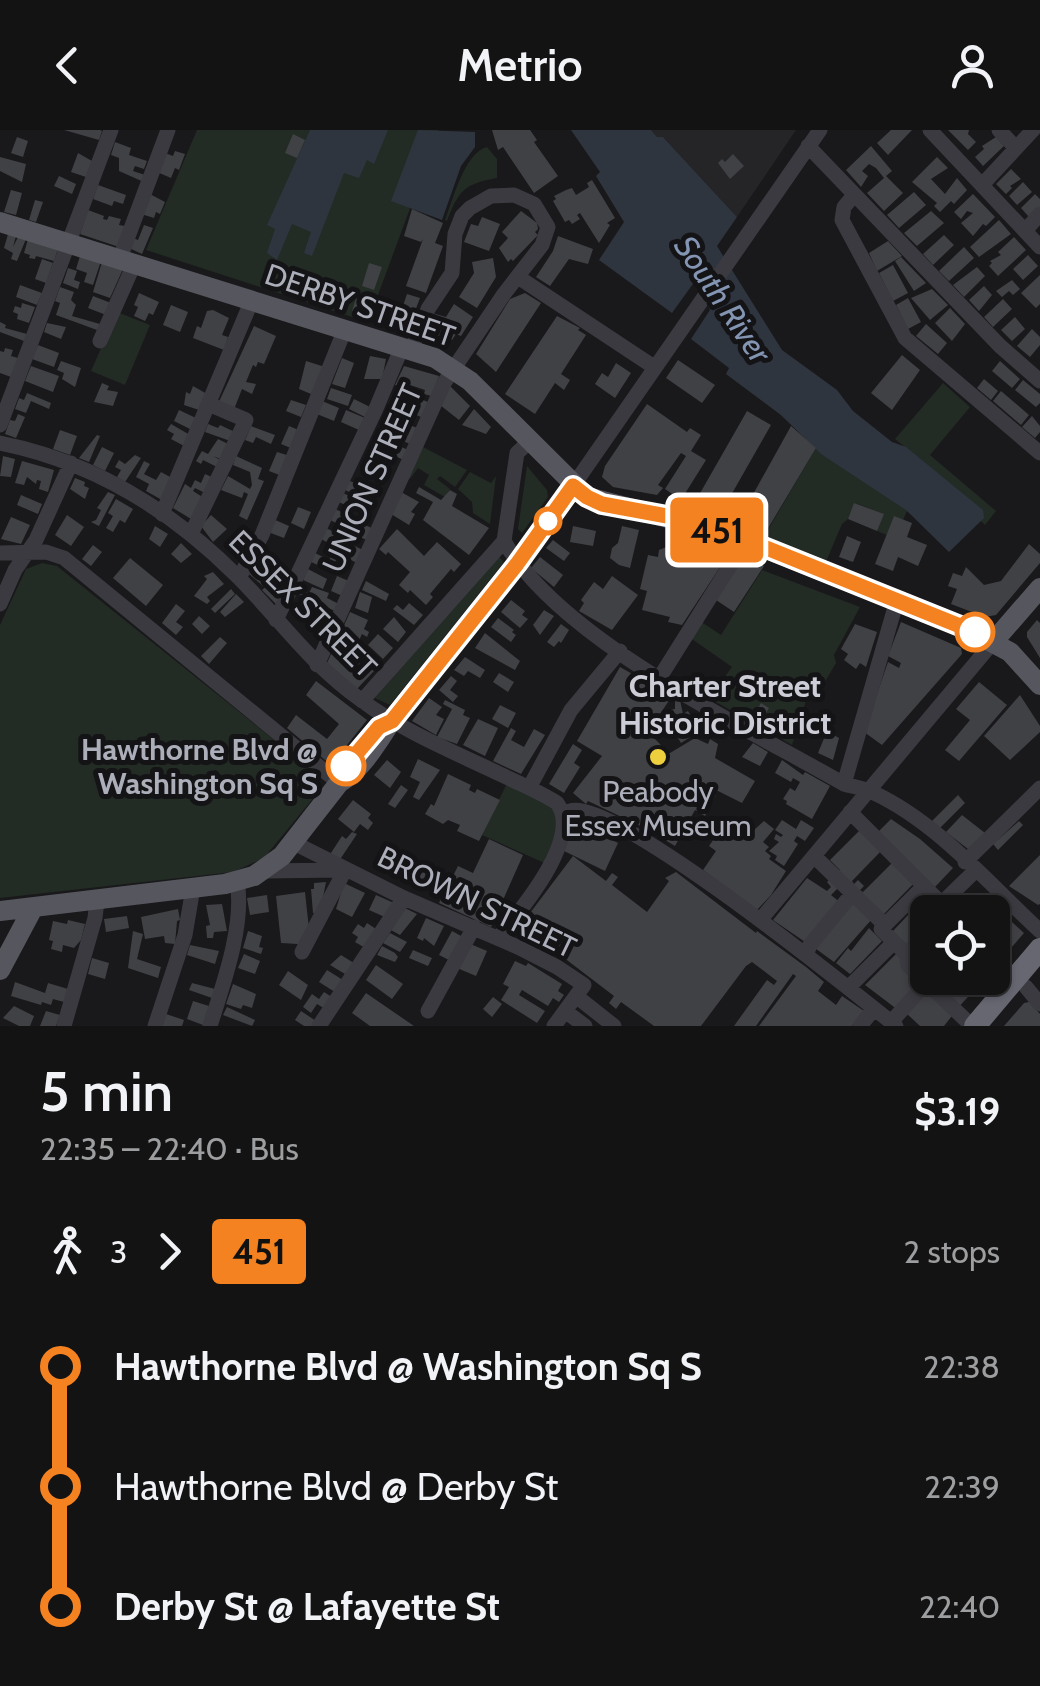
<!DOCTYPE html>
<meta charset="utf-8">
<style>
:root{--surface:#131314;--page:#202022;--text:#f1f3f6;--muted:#9d9ea0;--line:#323234}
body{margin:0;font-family:Cabin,sans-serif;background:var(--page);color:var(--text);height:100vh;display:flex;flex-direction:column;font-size:38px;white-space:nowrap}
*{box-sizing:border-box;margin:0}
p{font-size:32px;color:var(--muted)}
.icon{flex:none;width:55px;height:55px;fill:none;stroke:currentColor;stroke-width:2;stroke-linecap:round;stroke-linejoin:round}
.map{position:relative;height:896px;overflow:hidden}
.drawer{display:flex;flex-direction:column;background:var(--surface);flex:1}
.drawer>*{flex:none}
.badge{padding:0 20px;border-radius:8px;font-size:35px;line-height:65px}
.tools{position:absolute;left:910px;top:765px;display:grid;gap:20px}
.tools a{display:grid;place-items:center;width:100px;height:100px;border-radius:15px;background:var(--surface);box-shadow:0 2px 8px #0004,0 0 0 2px var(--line);font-size:50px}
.map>.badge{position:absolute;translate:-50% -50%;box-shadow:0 0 0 5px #fff}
.legs{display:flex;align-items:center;gap:15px;height:110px;padding:0 40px;font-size:32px}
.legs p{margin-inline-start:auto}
.overview{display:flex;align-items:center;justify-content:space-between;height:170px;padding:0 40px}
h1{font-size:55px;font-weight:600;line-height:75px}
ul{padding:0 40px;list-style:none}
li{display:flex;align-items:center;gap:35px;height:120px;font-size:38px}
li i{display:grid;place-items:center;width:15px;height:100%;margin:0 12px;background:currentColor}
li i::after{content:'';width:25px;height:25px;margin:-12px;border:8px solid;border-radius:50%;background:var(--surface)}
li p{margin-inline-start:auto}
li:first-child i{background:linear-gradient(#0000 50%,currentColor 0)}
li:last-child i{background:linear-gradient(currentColor 50%,#0000 0)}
header{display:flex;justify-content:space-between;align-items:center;height:130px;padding:0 40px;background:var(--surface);font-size:45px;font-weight:600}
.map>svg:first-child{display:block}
</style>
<header><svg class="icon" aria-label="back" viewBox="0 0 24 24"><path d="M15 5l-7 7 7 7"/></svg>Metrio<svg class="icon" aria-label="person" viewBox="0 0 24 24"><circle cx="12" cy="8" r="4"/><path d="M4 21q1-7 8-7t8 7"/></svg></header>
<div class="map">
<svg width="1040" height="896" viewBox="0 0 1040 896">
<rect width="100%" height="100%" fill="#19191b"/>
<path fill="#252528" d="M651,0H796L737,87L664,8L657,7Z"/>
<path fill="#232b25" d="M197,0H310L306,10L376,0H439L368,192L146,120Z
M487,17L497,29V48C464,54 459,60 447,91L445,90C453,70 464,23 487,17Z
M117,182L150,195L125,255L91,241Z
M726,244L862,329L923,393L907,381L903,390L894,387L887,405L877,401L883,384L855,373L848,389L842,394L822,441L759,415L816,318L781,285Z
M943,253L970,277L930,325L996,381L985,395L981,391L975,396L969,369L895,309Z
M427,307L423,317L467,340L455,357L440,346L437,349L450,359L445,367L424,355L429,345L418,338L410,349L407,348Z
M527,336L547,360L548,367L522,403L518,399Z
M470,342L491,353L496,346L490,394L473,383L472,372L458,359Z
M497,425L504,432L390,575L375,568Z
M42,433L57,436L318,645L320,660L264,728L233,742L0,768V495L26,439Z
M762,440L860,477L834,525L836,533L819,562L809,561L792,615L709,568L732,537L689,507L700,491L721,505Z
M509,649L561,678L549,735L482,705Z"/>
<path fill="#2f353f" d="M310,0H388L374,34L367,30L359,48L344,43L312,126L304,123L311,102L292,94L277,130L267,123L275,99L267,95Z
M418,0L475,2V17L461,36L442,90L391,71Z
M571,0H651L657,7H663L737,87L717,116L782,220L837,260L853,281L892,312L906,317L983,380L984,388L949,422L906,380L821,324L781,285L726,244L729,238L691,209L710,180L695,151L672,183L599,130L624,92L596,46L600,42Z"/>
<path fill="#404145" d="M64,0H100L102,1L99,10Z
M492,0H530L537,10L534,12L558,46L534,63L503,17L498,20Z
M891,0H912L888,25L877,13Z
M948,0H969L968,4L976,12L968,20Z
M293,4L305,10L297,28L285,23Z
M17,7L28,11L23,27L11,23Z
M996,7L1004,16L983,36L975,27L984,19L982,16Z
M115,12L131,18L129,25L147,31L144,39L135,36L133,41L148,46L146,53L119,41V28L111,25Z
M871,16L892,41L886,46L903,63L884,81L867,63L884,48L876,38L869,34L862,41L868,46L861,57L846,40Z
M175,21L185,24L179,40L175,38L171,48L157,42L165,23L173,26Z
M78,23L92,31L86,47L71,42Z
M733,24L744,36L730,49L718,33L722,29L725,32Z
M0,27L26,34L22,52L0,41Z
M937,27L948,38L931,49L945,64L957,48L967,60L954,74L951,71L940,82L934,76L937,73L912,52Z
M1011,39L1021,49L1010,56L1012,58L1006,64L996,54Z
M59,46L76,54L72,64L54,56Z
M592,50L615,88L607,93L610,95L599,113L580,83L577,85L580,89L572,94L569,90L565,92L553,71L556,69L554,66L566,60L572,58L576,65L589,57L587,53Z
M1023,52L1032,62L1017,75L1009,66Z
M98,55L126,65L123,74L114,71L112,76L93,69Z
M11,60L22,63L16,85L4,82Z
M914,62L926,75L899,98L887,85Z
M148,63L165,72L160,84L156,82L154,88L141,84Z
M973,64L995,87L986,96L983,94L973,106L961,93L973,83L967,81L961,89L954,82Z
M1035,64L1040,69V77L1029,87L1021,78Z
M35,70L43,72L36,92L29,90Z
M412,79L443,93L435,113L443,116L426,163L406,156L423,109L421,112L404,106Z
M88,80L104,86L103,89L107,90L109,86L121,89L119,95L130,97L122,118L80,104Z
M521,81L537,93L538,99L535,102L538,105L513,131L511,129L508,132L499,118L508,108L502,102Z
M931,81L944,93L917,116L904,103Z
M482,87L500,94L489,121L464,112L471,94L478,96Z
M999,90L1011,104L979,127L970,117Z
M144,95L153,98L142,124L129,118L133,108L138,110Z
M8,104L16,106L13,117L18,107L26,109L17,131L11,129L13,123L4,118Z
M944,105L954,115L933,135L923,124Z
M558,106L593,119L588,134L569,129L550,156L536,147L553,121Z
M1014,107L1026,120L998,146L989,136L992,133L990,131L1001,125L998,122Z
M28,109L58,119L54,131L36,126L35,129L29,128L30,125L24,123Z
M888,111L902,126L877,141L869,123Z
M964,117L974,128L949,151L939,141Z
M1028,125L1038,136L1023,150L1013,139Z
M80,126L101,131L93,155L84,152L87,143L76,139Z
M901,127L926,153L914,161L895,131Z
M493,128L496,147L477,178L459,167L474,143L472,132Z
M42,129L53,133L46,153L35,149Z
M102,132L123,139L110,168L93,162Z
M369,133L382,137L374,160L362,156Z
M893,135L908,163L893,171L879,143Z
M977,137L985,146L964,167L953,155Z
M68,138L77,141L74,150L80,152L78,159L63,153Z
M1040,145V174L1036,178L1021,163Z
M1012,150L1020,159L1013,165L1009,161L1002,167L996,161Z
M20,155L42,163L37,175L16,167Z
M984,156L992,165L979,181L969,170Z
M60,157L74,162L71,170L76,175L72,186L100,194L97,200L56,185L60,173L55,171Z
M932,159L948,175L930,190L911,168Z
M358,162L373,166L367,185L352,181Z
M139,163L159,172L153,185L149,183L145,191L134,186L138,177L134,175Z
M525,163L541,173L496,242L476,224L510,169Z
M407,164L420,168L407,202L382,195L388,175L402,179Z
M93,166L111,173L106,185L88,178Z
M908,168L921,192L908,199L896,175Z
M1003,169L1012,179L993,197L984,187Z
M22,173L35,177L29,193L17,189L18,184L13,182L15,176L21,178Z
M454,174L473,187L461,206L456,204L452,210L447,208L445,214L425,209L432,183L446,187Z
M171,175L188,182L180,202L163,195Z
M950,178L965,194L952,211L935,193Z
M213,180L229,188L222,205L228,207L224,220L193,208L197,196L201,198L207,181Z
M557,186L580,198L578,200L586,205L561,244L570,250L564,260L555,253L535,284L505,264Z
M1015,187L1025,199L1012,211L1001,200Z
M0,192L6,195L5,198L27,204L24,211L0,202Z
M47,193L66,197L61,209L44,202Z
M926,194L947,213L938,224L916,206Z
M254,196L276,206L264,234L258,232L256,237L253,235L246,252L256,254L252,264L242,259L233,282L217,276Z
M1032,199L1040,207V215L1030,227L1017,216Z
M38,215L59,223L54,237L32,229Z
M5,218L13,220L11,226L18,228L11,247L0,243V221L4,222Z
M902,225L920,240L892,280L871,263Z
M370,226L386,229L382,249H364Z
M342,228L354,233L345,258L332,254Z
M678,230L715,255L702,273L666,248Z
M61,231L81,238L75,257L62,249L64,243L57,240Z
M306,231L325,237L311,264L299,259Z
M1000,231L1020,249L1012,258L992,241Z
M616,233L631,243L615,268L595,254L602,243L608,247Z
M31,236L59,246L53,262L25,251Z
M404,236L439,246L431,266L424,264L425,260L404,253L403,258L395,255Z
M984,249L998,261L991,270L977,258Z
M1023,250L1040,264V273L1036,277L1015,260Z
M102,253L109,256L107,260L118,262L113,276L94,272Z
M193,256L207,264L199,280L184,275L186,262L190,264Z
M450,256L470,276L459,290L440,275Z
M331,258L352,265L348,276L327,269Z
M395,259L406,264L398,279L388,274Z
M1001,261L1029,285L1021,295L993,271Z
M27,263L51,273L49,279L31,271L26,283L15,279L19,268L24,270Z
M418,268L428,272L421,287L407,281L410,275L414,277Z
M354,269L372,278L367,288L349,279Z
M291,270L306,275L301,287L286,281Z
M322,271L339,278L334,291L317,284Z
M647,274L687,302L690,298L701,305L691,321L706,330L681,370L665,359L686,326L681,323L658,355L663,358L657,365L613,357L602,347L605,336Z
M474,279L491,297L486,304L462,295Z
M179,280L198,289L192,300L174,291Z
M346,280L365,288L359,300L341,292Z
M747,281L771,295L722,381L695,372Z
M18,284L25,287L16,308L5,304L10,290L15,291Z
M1032,286L1040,296V302L1035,308L1022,297Z
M393,288L417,298L410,314L387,304Z
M171,294L190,305L184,316L171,309L174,304L167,300Z
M208,294L218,298L220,295L237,303L233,312L205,302Z
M251,296L275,305L271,314L256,307L253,313L245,310Z
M289,296L301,301L293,319L281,314Z
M791,296L816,318L767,400L742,391L741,386Z
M60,300L77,306L70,325L53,319Z
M97,305L100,306L89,332L79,328Z
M218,309L230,315L223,330L213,326L222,331L219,338L203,330L201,334L196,331L202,321L208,324Z
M393,313L408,320L404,330L388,323Z
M102,317L114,323L105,341L93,335Z
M277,322L290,326L282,346L269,341Z
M135,325L141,328L125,352L117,347L121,340L115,337L119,330L125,334Z
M3,326L15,329L11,347L0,346Z
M236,326L262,338L258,349L264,351L247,390L239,386L248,364L244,362L242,368L221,360L228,346L250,359L252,355L250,342L233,335Z
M22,331L54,340L48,362L39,359L41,351L37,350L36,354L27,347L24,355L15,353Z
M144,331L150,334L144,344L156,350L161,342L172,348L162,370L146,361L149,354L136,347Z
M205,344L214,348L207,364L195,358L193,361L204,368L191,389L173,378L185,354L191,358L195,350L201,353Z
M75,348L85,352L84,356L89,358L85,369L70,359Z
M350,351L368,359L364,369L345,360Z
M419,357L441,370L450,360L457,364L452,376L489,398L469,425L423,390L433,372L416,363Z
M108,362L115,365L99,396L91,392L96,390L101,380L97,378Z
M401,362L419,372L411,382L415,384L409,395L391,384Z
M343,363L360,371L355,380L339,372Z
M21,365L42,374L38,384L17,375Z
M116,369L133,379L125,393L120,390L113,402L106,398L113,386L108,383Z
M854,373L884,384L877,401L848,389Z
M298,377L311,382L304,399L291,393Z
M335,379L351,386L346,398L330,390Z
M67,385L84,397L71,416L55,405Z
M211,385L227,399L213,412L201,396Z
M894,386L912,393L907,407L927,415L918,436L898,427L893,441L875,434Z
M11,387L30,395L21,414L1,409Z
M273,389L289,396L284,408L268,402Z
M358,392L374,399L369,411L353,404Z
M155,396L168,404L160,417L149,409Z
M573,396L596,401L593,416L570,412Z
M622,396L639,400L630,438L619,435L610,428L612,418L618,413Z
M326,398L342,406L336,417L321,409Z
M397,399L424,426L437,412L461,434L454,442L451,439L430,464L433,467L426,475L410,460L408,463L399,455L410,442L388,422L386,425L379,419Z
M675,406L726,420L728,425L682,495L668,492L670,487L642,480L647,461L640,459L648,425L658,427L659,420L669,416Z
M847,406L861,412L853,432L839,427Z
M553,410L570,423L564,431L546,418Z
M346,412L365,421L359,434L349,429L351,425L338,419Z
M181,413L192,424L181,433L171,424Z
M1029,414L1040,424V433L996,485L985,487L951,474L957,459L948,456L953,443L962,446L966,437L984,455L1001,451Z
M93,415L102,422L91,436L82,429Z
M335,419L340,421L331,441L311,432L315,423L329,430Z
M540,427L563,445L554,457L531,438Z
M130,428L163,455L146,476L113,448Z
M746,429L764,436L734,482L716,470L742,430Z
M277,434L285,438L280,448L271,444L263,456L249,444L258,435L266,442Z
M308,439L327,449L323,459L303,450Z
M213,442L224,454L207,467L210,471L207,474L194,466L207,449L204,446Z
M337,446L351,452L345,467L331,461Z
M612,446L638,465L612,500L579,481L584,473L581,470L594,452L603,459Z
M272,451L279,458L282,455L286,459L276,474L262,460Z
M366,451L389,464L386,471L362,460Z
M312,457L329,463L327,468L341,475L337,482L296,463L298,458L309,463Z
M231,459L235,464L215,483L211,479Z
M360,462L372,467L368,483L355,478Z
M236,464L244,472L225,487L220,482Z
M511,470L525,481L522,485L528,489L520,498L501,482Z
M409,473L423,485L414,495L393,479L397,475L403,480Z
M176,474L185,481L176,492L183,497L176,505L162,493Z
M544,480L554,486L540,505L533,495Z
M350,482L368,490L364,499L369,502L367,507L362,504L351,528L374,541L357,559L327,533Z
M199,486L210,496L202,504L192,494Z
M394,487L406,502L398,512L383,499Z
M498,488L514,500L512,502L516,505L511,512L491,497Z
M1037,490L1040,493V528L1027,507V502Z
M901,492L961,518L962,524L882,615L864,602L888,532L899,538L901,533L888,526Z
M561,494L569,500L561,513L559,511L554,517L547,512Z
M855,494L877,502L866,537L860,533L856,539L844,530L848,524L841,519Z
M485,503L520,531L515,540L475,518Z
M378,504L393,518L383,529L368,515Z
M220,507L227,513L209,534L201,526Z
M465,527L485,540L480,548L468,541L464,546L454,540Z
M620,537L648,553L647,557L653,562L658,556L672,566L648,602L660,614L665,626L695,608L708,614L710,609L718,614L715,628L755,651L742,673L708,656L706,659L716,665L705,686L695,680L675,716L655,704L657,700L653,698L651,701L588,671L586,674L573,663L602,626L577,611Z
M499,543L514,552L508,562L493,552Z
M451,546L457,551L450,560L458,566L453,572L439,560Z
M316,551L367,590L331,635L287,598L296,585L327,609L339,594L306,565Z
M979,552L1007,575L959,631L945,620L970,590L956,579Z
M1020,565L1040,596V602L1010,630L984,606Z
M429,568L442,577L436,585L444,589L436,605L412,591Z
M445,570L465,580L463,585L470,588L457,614L437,607L452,579L443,574Z
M675,570H680L683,584L688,581L700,601L681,613L669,593V580L675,579Z
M761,573L769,578L764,586L770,589L766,597L752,589Z
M500,575L516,583L508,598L492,589Z
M478,589L498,598L485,626L463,615Z
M511,598L516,601L511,610L524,617L534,599L545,605L521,644L493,631Z
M827,601L839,608L833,630L818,623Z
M753,613L768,622L760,636L742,627Z
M573,614L582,620L574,633L580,637L564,663L549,654Z
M418,629L440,640L419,670L413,667L420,652L410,647Z
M387,630L401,642L390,658L374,645Z
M782,630L803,645L805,642L830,656L812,689L786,674L787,671L783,669L790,658L795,661L800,652L793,648L791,652L775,643Z
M448,644L471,655L469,660L475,663L477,659L500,670L479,711L457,701L460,695L448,690L443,694L425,684L431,674L434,676Z
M401,655L408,660L395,678L388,674Z
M958,665L965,673L940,698L932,691Z
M353,670L371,684L368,688L373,693L368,700L360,694L354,702L338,689Z
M962,685L985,703L968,719L946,702Z
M891,689L920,709L953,738L935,757L877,703Z
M782,690L796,699L801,690L814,698L805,711L797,706L794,711L798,714L784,736L775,730L777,726L769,721L779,712L774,709L776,704L781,707L783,705L775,700Z
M764,691L774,699L763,712L769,717L765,721L771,726L769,729L786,741L771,765L757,780L703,740L716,721L709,716L724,694L733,700L736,696L739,699L737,703L745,708Z
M1019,691L1023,695L998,720L993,714Z
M576,692L618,713L605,741L562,720Z
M862,698L883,719L852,751L854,754L858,750L864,756L860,760L863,762L895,730L916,751L884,784L837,742L840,740L830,730Z
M352,702L357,704L339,731L329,726L342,706L346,709Z
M489,709L523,725L491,797L439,773L442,767L437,764L444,749L450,752L458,736L473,743Z
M1040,725V774L1038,775L1009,756Z
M573,726L606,751L612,743L618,747L612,755L647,782L669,751L665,748L676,742L756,803L757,801L806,837L824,852L818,861L836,875L842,866L864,881L852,896H759L796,846L793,844L756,896H734L767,850L774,855L777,851L752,832L746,836L701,896H654L621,872L616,879L609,873L614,866L521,795Z
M425,736L437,742L429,759L416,753Z
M807,748L827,761L831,757L827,752L829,750L838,758L831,765L842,774L808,814L773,790Z
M326,752L320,783H313L311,759H314V753Z
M344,753L365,763L352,787L336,779Z
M305,762L309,799L298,814L281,813L276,766Z
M980,763L1024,803L992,840V782H960Z
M267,765L269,782L250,785L247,768Z
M376,765L394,773L387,788L369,780Z
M924,768L939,782H928V792L905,815L892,802Z
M853,769L872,789L834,832L812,816Z
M222,774L227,801L214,802L213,808H207L206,796L210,795L206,775Z
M405,778L417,784L400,805L391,800Z
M178,779L180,790L177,791L175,814L165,813L164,806L145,809L141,787Z
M127,786L129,798L106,802L104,789Z
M426,788L444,796L434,816L424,808L423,811L417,808Z
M68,790L85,794L81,810L74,818L63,815L62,822L51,819L53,811L49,810L53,791L67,794Z
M367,793L379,801L367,819L355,812L358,807L352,803L358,794L364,798Z
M869,798L882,811L850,844L836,833L848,818L851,821Z
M133,801L143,804L137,829L161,837L158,848L128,838Z
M248,801L262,806L259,817L263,818L261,824L243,818Z
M452,801L463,807L451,831L439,825Z
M390,803L407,812L400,822L383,813Z
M468,813L487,821L476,846L457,838Z
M928,814V844L909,833Z
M190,815L219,821L215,834L187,825Z
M382,816L395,823L398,827L395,832L377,825Z
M413,820L432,828L428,836L409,828Z
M244,824L260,831L255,844L238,838Z
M896,824L923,851L898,880L865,855Z
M341,825L357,835L350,847L330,835Z
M92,828L109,833L105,849L88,844Z
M515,831L526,836L528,833L562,854L558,861L564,865L559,872L553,868L548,876L522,860L519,865L545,881L537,893L501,870L509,857L503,854Z
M376,835L403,854L392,869L366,850Z
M327,840L346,852L338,864L319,852Z
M288,841L308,855L301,870L279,855Z
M940,848H985L957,879L932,856Z
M15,852L45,863L48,853L68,859L64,872L53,869L51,875L42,872L41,875L11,866Z
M192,853L215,859L212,868L189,860Z
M233,854L256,864L252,878L243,875L241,879L226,874Z
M928,861L955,882L944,896H920L905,882Z
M324,862L335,869L327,880L317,874L311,883L303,877L312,864L319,869Z
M366,863L414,896H370L352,883Z
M493,867L502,874L492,887L483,879Z
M193,871L209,876L203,895L187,889Z
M1029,872L1040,884V896H1004L1024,873Z
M14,876L34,886L30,896H19L3,888Z
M227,877L255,890L252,896L223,885Z
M46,881L60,885L56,896H40Z
M301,881L319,893L317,896H304L295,890Z
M166,884L184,890L182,896H162Z"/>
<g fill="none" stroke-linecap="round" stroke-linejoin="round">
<path stroke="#3a3a40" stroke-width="15" d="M930,0L1040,117
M999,0L1016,18
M808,16L1000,216L1040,251
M982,55L1033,0
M854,65L844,77L842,90L905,208L1040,323
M1025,101L1040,84
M120,128L168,0
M518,147L654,237
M100,211L135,132
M0,295L111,0
M0,313C91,331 171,380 237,446C281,490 308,532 361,570C404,602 454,622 502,645C520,654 540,662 557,673C583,708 520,781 498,808
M573,356L820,0
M162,384L252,170
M191,404L246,290L211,275
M504,411C559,509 745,597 844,654C854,657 864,658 874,663C938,693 989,754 1040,801
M0,423L46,422L64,428L339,653
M239,448L262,405L345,199
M0,474L15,440L36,410L71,333
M276,490L375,281L402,217
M317,535L444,253L504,164L542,115L548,97L534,74L514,65L491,66L470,78L462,86L455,104L452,143L428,179L411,220
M660,547L746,410
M362,571L504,411L517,323L530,311
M844,654L897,470
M529,658L571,580L620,521
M570,681C612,666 852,861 896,896
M850,682L950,782
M294,713L404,768L520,818L557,837L584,855L554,896
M814,726L885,795
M965,732L1040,658
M265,741L341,740
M924,756L881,799L906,824L928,803
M941,774L975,741
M761,789L994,511
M302,822L345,740
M906,824L908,835L972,896
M806,825L810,815L852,764
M992,839L1000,847
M1026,857L1040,874
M848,858L894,812
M576,866L614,896
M428,881L474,797
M565,881L585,896
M891,892L931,848
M64,896L95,788L97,771
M155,896L185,805L193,758
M210,896C223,855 245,794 237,752
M319,896L404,768
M860,896L874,879"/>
<path stroke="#56565f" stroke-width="20" d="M0,92L435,228L470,251L587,367L726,403L959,495L1010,522L1040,555
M994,511L1040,458
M0,781L225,754L254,746L282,726L339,653C366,637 380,606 398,582C458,508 519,435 573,356
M0,840L33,778"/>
<path stroke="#666771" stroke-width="22" d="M975,896L1040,819"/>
</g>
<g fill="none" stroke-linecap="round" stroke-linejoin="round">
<defs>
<path id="line-1" d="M346,636L379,597L392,591L517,434L573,356L587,367L602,374L678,388L749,411L975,502"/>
</defs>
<use href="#line-1" stroke="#fff" stroke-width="22"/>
<use href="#line-1" stroke="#f58220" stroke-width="15"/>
</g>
<g fill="#fff" stroke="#f58220" stroke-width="5">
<circle cx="548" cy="391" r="12"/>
<circle cx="975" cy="502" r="18"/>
<circle cx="346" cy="636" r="18"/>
</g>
<circle fill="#eed03e" stroke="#141416" stroke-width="4" cx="658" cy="627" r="10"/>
<g text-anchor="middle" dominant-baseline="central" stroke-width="10" stroke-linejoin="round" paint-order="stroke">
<g font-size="30" fill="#acaeba" stroke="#141416">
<text transform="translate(360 175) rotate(19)">DERBY STREET</text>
<text transform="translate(372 348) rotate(-66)">UNION STREET</text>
<text transform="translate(303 474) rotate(45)">ESSEX STREET</text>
<text transform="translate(477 772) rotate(26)">BROWN STREET</text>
</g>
<g font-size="30" font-weight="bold" fill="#acaeba" stroke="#141416" text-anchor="end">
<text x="318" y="619">Hawthorne Blvd @<tspan x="318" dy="34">Washington Sq S</tspan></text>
</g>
<g font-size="30" fill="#acaeba" stroke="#141416">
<text x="658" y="661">Peabody<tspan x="658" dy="34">Essex Museum</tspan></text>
</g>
<g font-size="32" font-style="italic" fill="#8495b4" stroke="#141416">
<text transform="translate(723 169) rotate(56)">South River</text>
</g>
<g font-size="32" font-weight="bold" fill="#cccdd6" stroke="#141416">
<text x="725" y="555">Charter Street<tspan x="725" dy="37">Historic District</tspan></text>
</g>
</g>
</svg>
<div class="tools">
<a><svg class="icon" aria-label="locate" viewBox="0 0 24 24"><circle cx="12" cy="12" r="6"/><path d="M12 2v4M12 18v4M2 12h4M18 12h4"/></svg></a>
</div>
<b class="badge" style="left:717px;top:400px;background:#f58220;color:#111">451</b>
</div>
<section class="drawer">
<div class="overview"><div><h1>5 min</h1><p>22:35 – 22:40 · Bus</p></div><b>$3.19</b></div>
<div class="legs"><svg class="icon" aria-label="walk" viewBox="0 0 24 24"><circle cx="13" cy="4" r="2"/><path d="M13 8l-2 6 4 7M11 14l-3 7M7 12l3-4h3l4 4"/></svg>3<svg class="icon" aria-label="forward" viewBox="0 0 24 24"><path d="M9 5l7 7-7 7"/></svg><b class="badge" style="background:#f58220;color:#111">451</b><p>2 stops</p></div>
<ul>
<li><i style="color:#f58220"></i><b>Hawthorne Blvd @ Washington Sq S</b><p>22:38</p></li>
<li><i style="color:#f58220"></i><span>Hawthorne Blvd @ Derby St</span><p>22:39</p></li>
<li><i style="color:#f58220"></i><b>Derby St @ Lafayette St</b><p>22:40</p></li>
</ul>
</section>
